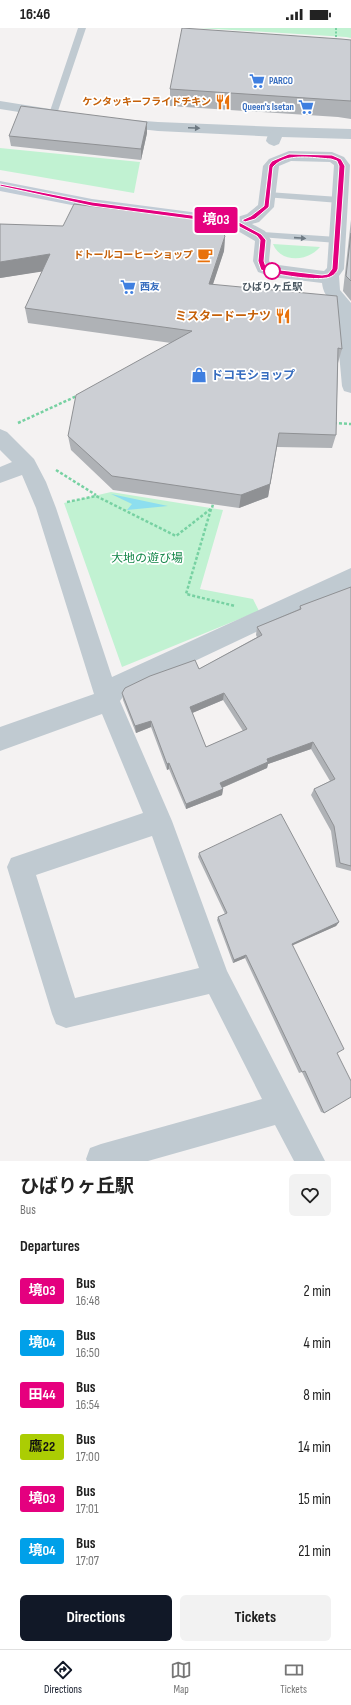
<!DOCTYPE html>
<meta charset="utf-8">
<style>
:root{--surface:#fff;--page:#f2f2f2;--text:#222;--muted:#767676;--line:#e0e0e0;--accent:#111827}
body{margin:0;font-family:"Sofia Sans Condensed","Noto Sans JP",sans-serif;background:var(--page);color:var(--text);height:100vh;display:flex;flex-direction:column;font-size:15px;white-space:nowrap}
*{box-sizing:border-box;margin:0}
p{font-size:13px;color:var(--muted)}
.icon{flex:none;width:22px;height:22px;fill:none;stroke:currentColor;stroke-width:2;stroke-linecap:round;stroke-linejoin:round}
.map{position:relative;height:1133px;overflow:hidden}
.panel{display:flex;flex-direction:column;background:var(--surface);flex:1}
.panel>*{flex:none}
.badge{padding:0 8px;border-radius:3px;font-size:14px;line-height:26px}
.map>.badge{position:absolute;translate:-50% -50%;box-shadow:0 0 0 2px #fff}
h2{padding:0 20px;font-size:15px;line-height:36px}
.round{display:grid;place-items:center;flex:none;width:42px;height:42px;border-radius:6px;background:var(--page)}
.summary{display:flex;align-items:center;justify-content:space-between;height:68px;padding:0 20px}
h1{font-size:19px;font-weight:700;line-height:30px}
.primary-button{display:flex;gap:8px;margin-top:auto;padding:8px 20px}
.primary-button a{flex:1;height:46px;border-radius:6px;background:var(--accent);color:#fff;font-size:16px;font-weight:700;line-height:46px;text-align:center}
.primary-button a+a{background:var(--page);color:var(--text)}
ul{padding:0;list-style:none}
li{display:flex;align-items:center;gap:12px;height:52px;padding:0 20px}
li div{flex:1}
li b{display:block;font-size:15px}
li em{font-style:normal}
li .badge{min-width:44px;font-weight:700;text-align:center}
.status{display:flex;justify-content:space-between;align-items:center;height:28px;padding:0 20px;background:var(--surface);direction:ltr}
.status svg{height:11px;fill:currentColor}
.tabs{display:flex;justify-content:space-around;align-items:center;height:56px;border-top:1px solid var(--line);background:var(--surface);font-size:11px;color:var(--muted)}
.tabs a{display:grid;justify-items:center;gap:2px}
.tabs .current{color:var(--accent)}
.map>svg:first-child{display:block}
</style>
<div class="status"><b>16:46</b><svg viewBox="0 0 49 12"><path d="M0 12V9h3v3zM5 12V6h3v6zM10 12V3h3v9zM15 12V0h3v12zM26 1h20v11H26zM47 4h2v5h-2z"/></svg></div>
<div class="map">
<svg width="351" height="1133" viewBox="0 0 351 1133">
<rect width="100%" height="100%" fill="#f4f2f2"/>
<path fill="#c1f2d2" d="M199,0H351V10L346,9Z
M0,120L140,134L134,165L0,142Z
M273,216L320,219C308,234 280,235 273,216Z
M111,464L223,482L200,561L253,571L259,583L122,639L64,475Z"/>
<path fill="#8ddeef" d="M111,466L168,478L127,482L132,476Z"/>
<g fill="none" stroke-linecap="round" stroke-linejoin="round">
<path stroke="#77d1a2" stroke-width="2" stroke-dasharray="2 1.5" stroke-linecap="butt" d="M336,0V12"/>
<path stroke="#77d1a2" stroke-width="2.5" stroke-dasharray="3 2" stroke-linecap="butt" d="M18,395L79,367
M334,395L351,396
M56,442L96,467
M67,474L96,468L176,508L212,480L213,476
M211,481L186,566L235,578"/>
<path fill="#c0cad1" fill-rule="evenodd" d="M78,0H86L57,86L56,88H50L49,86Z
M268,164L339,169L344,172L339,175L265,169L263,167L265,165Z
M263,204L337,209L342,212L337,215L260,209L258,207Z"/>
<path fill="#c0cad1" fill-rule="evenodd" d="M0,73L50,81L55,82L57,85L55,88L50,89L0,81Z
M118,91L158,94L279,99L284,101L287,104L284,107L279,109L158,103L113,98L111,95L113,92Z
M289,123L332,124L344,129L350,137L344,241L339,248L340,262L351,275V365L344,363L342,358L335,281C332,269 324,271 322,255L272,249L258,244L253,233L255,213L231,199L229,195L231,191L247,186L258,177L263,138L269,131ZM291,133L330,134L334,137L327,240L324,243L271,236L269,233L271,212L265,203L252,196L259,194L274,179L279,138Z
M0,401L7,404L34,431L46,454L56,480L112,649L351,540V559L125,666L120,673L172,793L227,943L325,1133H294L275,1097L148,1133H87L86,1131L90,1120L101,1116L262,1071L209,966L66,1000L56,996L52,986L7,839L11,830L143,785L102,686L0,723V699L94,666L36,480L22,447L0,455V439L12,434L0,422ZM152,808L199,940L75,970L36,847Z"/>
<path fill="#c0cad1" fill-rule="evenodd" d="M279,99L351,101V111L282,109L279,116L274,118L269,116L266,113C268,105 271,102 279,99Z"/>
<path fill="#c0cbd6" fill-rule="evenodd" d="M0,153L92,171L237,190L243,191L245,195L243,199L237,200L92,181L0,163Z"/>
</g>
<path fill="#afb2b6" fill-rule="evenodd" d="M351,12V91L338,89L170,78V61Z
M147,94V105L141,132L11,118L9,108Z
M351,192V273L343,263Z
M0,196L225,208L224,223L213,256L342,321L338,335L336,407L332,420L277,419L268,469L239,480L113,462L71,422L68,408L171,315L28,295L25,280L42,243L0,250Z
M351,559V843L336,839L331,803L311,767L314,761L330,753L311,721L268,736L267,740L222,760L223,761L222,767L186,781L169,741L167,742L151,699L136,705L123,672L122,665L199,641L257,609L256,607L257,599L299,581L300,578ZM223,672L243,703L206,719L192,685Z
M199,825L339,894L336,898L292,917L337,1025L324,1085L321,1084L302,1044L299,1045L245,930L233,935L217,892L218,889L225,886L198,829Z"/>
<path fill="#8f9194" d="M147,94V105L141,132V121Z
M225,208L224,223L208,271L209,256Z
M50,226L52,242L0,250V234Z
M279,405L268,469L239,480L241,467Z
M224,665L223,672L190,686V679Z
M151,693V699L136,705L135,698Z
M313,714L311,721L268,736L267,740L219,761L220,755L267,731Z
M169,735V741L167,742V736Z
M223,761L222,767L186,781V776Z
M339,894L336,898L289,919L292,916Z
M246,927L245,930L233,935L234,932Z"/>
<path fill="#cccfd4" stroke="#8f9194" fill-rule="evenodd" d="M182,0L341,11L351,12V73L170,61Z
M21,78L147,94L141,121L9,108Z
M74,176L212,193L225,208L209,256L337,268L342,321L338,320L336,407L279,405L270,456L241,467L112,448L68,408L76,367L192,303L25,280L50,226L0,234V196L63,198Z
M351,205V253L346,248Z
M351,559V838L340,835L334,798L314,761L335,751L313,714L267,731L268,734L220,755L223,761L186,776L169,735L167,736L151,693L135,698L122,665L125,660L150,648L195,632L199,641L262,607L257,599L301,581L300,578ZM224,665L247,701L206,719L190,679Z
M281,786L339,894L292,916L344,1021L337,1025L351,1053V1069L324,1085L305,1043L302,1044L246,927L234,932L218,889L227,885L199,825Z"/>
<defs><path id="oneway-solid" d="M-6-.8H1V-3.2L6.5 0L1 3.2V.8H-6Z"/></defs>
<g fill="#6d7982">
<use href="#oneway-solid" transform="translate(194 100) rotate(2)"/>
<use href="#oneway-solid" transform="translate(300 210) rotate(4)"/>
</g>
<path fill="#e4007f" stroke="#fff" d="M289,126L332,127L341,131L345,138L338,241C337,244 334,247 332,248C322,255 273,246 261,242L258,233L260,212L257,208L236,197L92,178L0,158V156L92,174L237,193L261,206L266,212L264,233L266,239L272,241L322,247L328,246L332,241L339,138L337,133L331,131C314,130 286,124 273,139L269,179L255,191L245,194L242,192L251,188L264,178L269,137L272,133Z"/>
<defs>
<symbol id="supermarket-bare" viewBox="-9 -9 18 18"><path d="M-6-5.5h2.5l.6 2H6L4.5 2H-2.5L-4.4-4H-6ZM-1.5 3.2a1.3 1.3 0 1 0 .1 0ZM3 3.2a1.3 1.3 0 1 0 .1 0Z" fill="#3f7fe0" stroke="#fff" stroke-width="2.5" paint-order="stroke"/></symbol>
<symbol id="restaurant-bare" viewBox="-9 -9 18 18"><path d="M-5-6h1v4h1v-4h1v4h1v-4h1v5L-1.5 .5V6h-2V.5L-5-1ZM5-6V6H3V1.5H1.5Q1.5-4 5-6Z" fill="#e8710a" stroke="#fff" stroke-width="2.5" paint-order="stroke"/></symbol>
<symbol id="cafe-bare" viewBox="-9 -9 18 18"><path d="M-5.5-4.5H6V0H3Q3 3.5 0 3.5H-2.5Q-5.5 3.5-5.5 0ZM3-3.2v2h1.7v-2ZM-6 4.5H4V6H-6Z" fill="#e8710a" stroke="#fff" stroke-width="2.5" paint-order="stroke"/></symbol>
<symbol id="shop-bare" viewBox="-9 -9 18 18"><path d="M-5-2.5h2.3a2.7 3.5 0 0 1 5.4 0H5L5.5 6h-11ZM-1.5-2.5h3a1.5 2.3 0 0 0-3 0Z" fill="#3f7fe0" stroke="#fff" stroke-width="2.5" paint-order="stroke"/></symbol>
</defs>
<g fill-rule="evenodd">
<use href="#supermarket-bare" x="246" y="42" width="22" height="22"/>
<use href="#restaurant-bare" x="212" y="63" width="22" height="22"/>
<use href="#supermarket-bare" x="295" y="68" width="22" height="22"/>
<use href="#cafe-bare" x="194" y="216" width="22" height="22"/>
<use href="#supermarket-bare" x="117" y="248" width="22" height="22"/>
<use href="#restaurant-bare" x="272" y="277" width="22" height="22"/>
<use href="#shop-bare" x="188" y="336" width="22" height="22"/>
</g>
<circle fill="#fff" stroke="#e4007f" stroke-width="2" cx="272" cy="243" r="8"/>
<g text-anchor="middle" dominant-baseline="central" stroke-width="3.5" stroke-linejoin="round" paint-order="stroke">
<g font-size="10" font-weight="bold" fill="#366cbe" stroke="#fff" text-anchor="start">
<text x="269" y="53">PARCO</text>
<text x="294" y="79" text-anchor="end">Queen's Isetan</text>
<text x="140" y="259">西友</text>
</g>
<g font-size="10" font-weight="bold" fill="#c56008" stroke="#fff" text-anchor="end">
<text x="211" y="74">ケンタッキーフライドチキン</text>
<text x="193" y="227">ドトールコーヒーショップ</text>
</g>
<g font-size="10" font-weight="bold" fill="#495660" stroke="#fff">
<text x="272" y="259">ひばりヶ丘駅</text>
</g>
<g font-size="12" font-weight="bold" fill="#c56008" stroke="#fff" text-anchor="end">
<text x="271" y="288">ミスタードーナツ</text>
</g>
<g font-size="12" font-weight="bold" fill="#366cbe" stroke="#fff" text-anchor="start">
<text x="211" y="347">ドコモショップ</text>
</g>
<g font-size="12" fill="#15874a" stroke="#fff">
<text x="147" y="530">大地の遊び場</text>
</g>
</g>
</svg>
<b class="badge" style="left:216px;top:192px;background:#e4007f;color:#fff">境03</b>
</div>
<section class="panel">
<div class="summary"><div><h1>ひばりヶ丘駅</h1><p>Bus</p></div><a class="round"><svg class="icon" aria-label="heart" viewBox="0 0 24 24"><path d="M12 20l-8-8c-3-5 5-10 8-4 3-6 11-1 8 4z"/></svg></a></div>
<h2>Departures</h2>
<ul>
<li><span class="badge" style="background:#e4007f;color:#fff">境03</span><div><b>Bus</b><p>16:48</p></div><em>2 min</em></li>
<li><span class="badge" style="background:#00a0e9;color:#fff">境04</span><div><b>Bus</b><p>16:50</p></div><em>4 min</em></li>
<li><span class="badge" style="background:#e6007e;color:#fff">田44</span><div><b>Bus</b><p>16:54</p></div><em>8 min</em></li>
<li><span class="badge" style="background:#abcd03;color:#111">鷹22</span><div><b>Bus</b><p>17:00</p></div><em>14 min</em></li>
<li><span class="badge" style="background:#e4007f;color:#fff">境03</span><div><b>Bus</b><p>17:01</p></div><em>15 min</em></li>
<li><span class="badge" style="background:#00a0e9;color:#fff">境04</span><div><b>Bus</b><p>17:07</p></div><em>21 min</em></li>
</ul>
<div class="primary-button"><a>Directions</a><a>Tickets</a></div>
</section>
<nav class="tabs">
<a class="current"><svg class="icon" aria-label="directions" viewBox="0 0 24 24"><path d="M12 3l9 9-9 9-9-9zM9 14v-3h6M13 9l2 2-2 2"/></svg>Directions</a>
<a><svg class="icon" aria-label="map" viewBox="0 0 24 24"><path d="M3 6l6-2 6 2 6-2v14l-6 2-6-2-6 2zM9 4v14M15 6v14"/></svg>Map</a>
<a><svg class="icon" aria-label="tickets" viewBox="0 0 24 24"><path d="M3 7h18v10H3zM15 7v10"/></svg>Tickets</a>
</nav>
